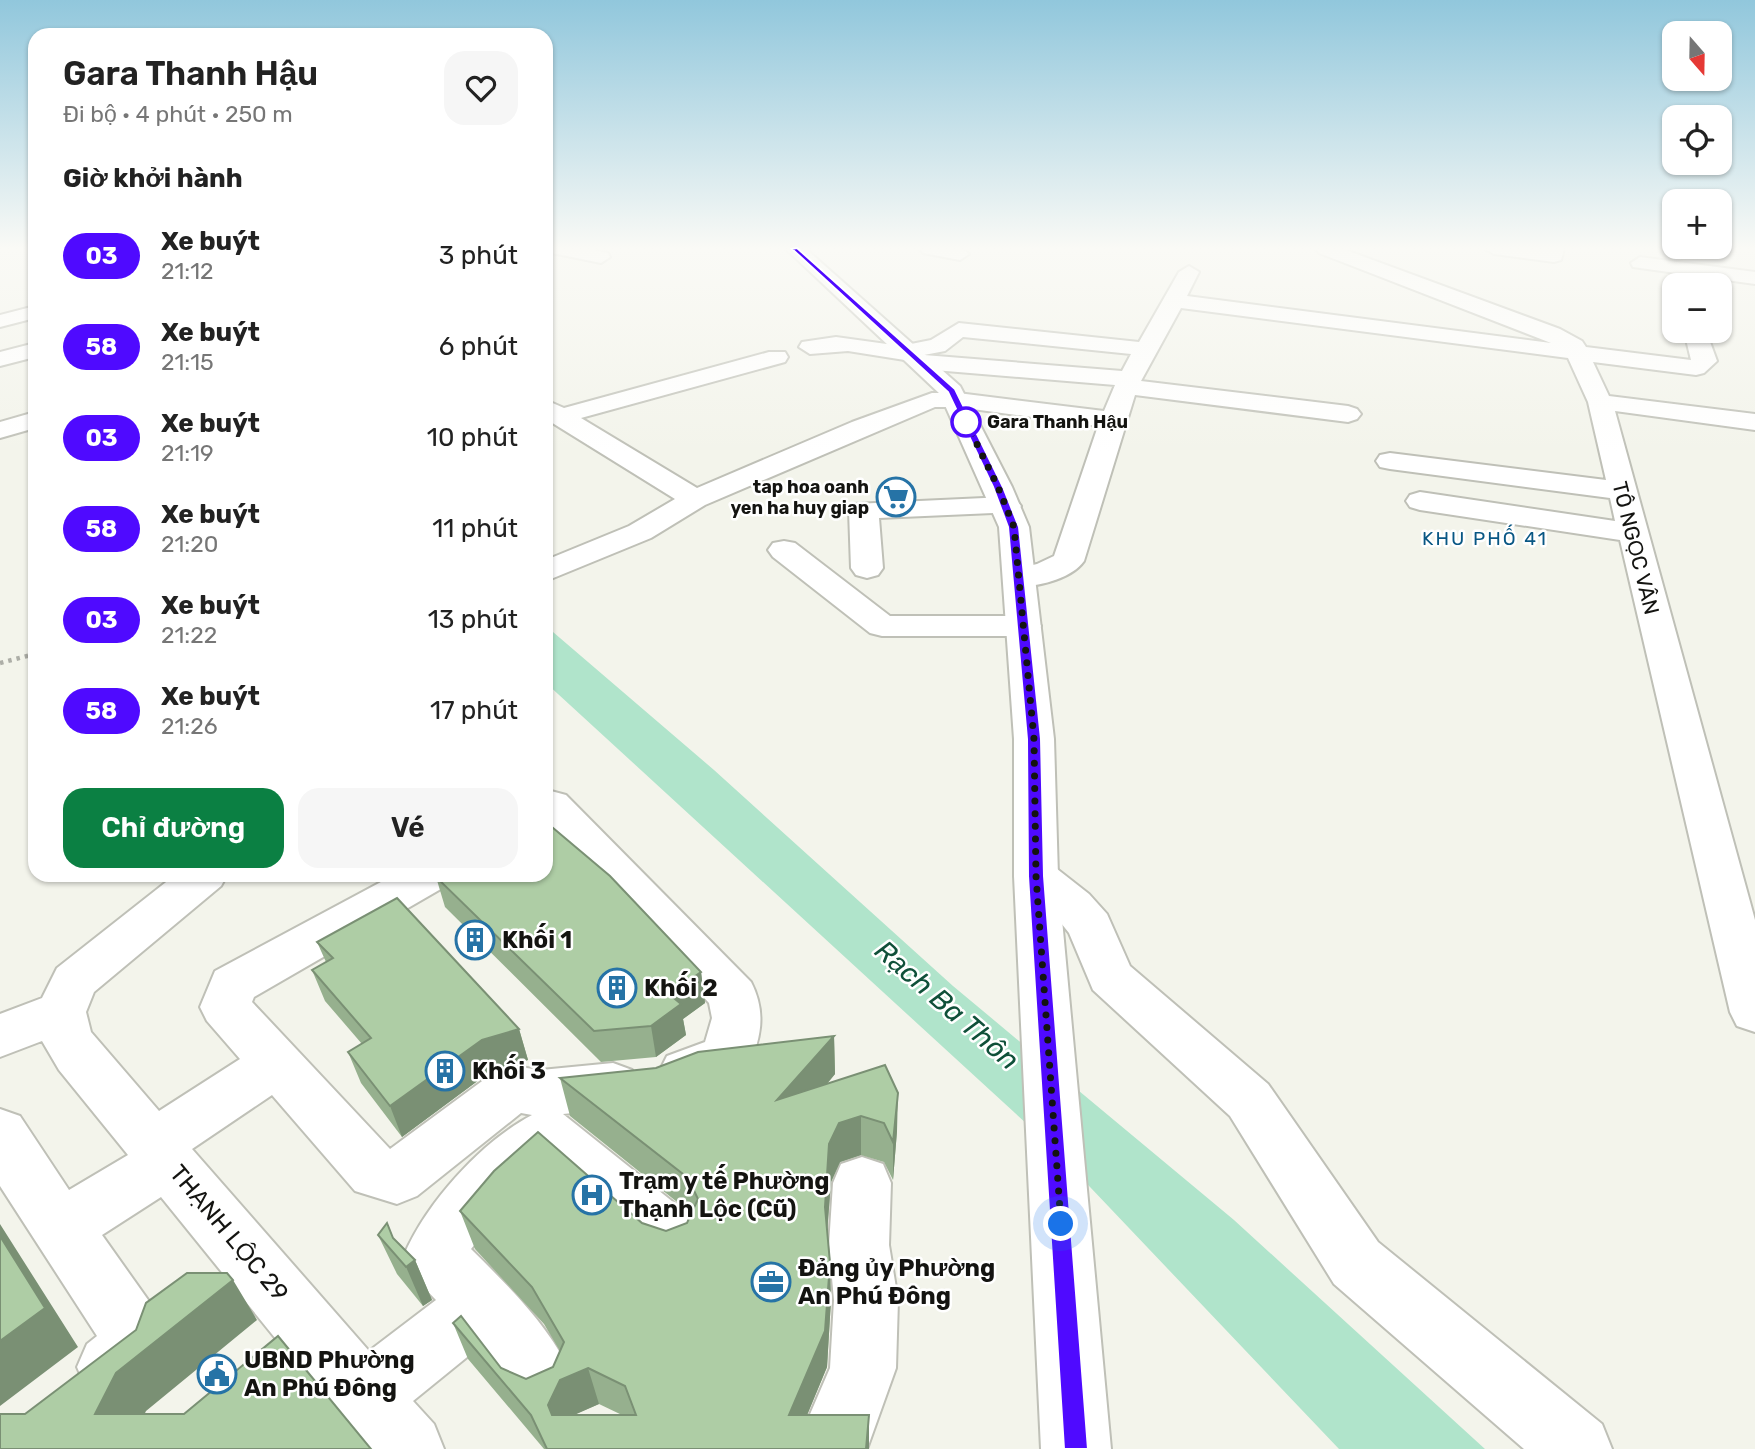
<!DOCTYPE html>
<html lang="vi">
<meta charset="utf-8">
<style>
:root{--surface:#fff;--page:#f6f6f6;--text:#222;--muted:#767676;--accent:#0b8043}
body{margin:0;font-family:Rubik,sans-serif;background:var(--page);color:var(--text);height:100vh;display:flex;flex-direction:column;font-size:26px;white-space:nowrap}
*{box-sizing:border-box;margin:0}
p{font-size:23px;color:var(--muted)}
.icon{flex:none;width:38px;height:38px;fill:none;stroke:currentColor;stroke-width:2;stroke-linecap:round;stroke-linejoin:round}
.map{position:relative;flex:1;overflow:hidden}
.side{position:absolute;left:28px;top:28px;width:525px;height:854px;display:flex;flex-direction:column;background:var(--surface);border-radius:21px;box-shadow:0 2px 5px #0004}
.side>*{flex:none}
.badge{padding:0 14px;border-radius:23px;font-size:24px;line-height:46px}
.needle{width:46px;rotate:160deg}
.buttons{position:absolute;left:1662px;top:21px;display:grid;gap:14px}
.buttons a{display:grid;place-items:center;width:70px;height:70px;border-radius:14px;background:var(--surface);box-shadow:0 2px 5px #0004;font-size:35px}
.you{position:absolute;width:35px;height:35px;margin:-18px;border:5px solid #fff;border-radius:50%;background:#1a73e8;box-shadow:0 0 0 10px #1a73e833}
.map>.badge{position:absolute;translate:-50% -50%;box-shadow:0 0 0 4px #fff}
h2{padding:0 35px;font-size:26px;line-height:63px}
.round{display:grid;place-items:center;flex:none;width:74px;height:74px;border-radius:21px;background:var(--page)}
.summary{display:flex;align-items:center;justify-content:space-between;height:119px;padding:0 35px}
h1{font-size:33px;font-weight:600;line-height:52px}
.cta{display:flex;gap:14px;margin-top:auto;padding:14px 35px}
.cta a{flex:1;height:80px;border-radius:21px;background:var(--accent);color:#fff;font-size:28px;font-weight:600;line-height:80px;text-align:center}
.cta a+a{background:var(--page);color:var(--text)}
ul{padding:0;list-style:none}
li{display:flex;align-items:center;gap:21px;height:91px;padding:0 35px}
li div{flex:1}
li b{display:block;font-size:26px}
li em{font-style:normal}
li .badge{min-width:77px;font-weight:700;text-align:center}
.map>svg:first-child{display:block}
</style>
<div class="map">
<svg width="1755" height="1449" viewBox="0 0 1755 1449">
<rect width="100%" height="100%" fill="#f3f4eb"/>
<path fill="#b0e4cb" d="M546,626L714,770L953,986L1234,1220L1485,1449H1339L1052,1147L546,683Z"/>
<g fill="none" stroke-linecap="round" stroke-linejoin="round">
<defs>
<path id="minor" d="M549,249H589L608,253L610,257L601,263L552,253Z
M920,249H963L969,254L960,260L923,253Z
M1316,249H1343L1560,329L1582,341L1586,347L1691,360L1684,331H1706L1717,361L1704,373L1696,375L1593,362L1609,396L1755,414V430L1615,411L1755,920V1032L1737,1026L1730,1012L1620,540L1420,510L1410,507L1406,501L1410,495L1420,492L1615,521L1610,498L1390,469L1380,467L1376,461L1380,455L1390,453L1606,480L1588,402L1568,358L1181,308L1141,381L1348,406L1357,409L1361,414L1357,419L1348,422L1135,395L1084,561C1071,580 1029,590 1008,585L1003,578L1008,571L1037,564L1054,556L1098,426L958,407H935L705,505L651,538L546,581V560L629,526L675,499L546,419L548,401L564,408L769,352H785L788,357L785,362L581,418L697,488L852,422L932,393H958L1104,411L1115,385L922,369L914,367L911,361L848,351L810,354L799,347L802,342L836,337L901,346L931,340L959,323L1139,342L1179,272L1189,266L1199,272L1187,296L1551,343L1319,253ZM963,337L1131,354L1122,371L924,355L945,351Z
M1485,249H1564L1561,260L1554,262L1494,254Z
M1640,257L1755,272V284L1633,267L1631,263Z
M35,306V318L0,327V315Z
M35,343V357L0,366V352Z
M35,412V428L0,438V422Z
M1006,497L1016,500L1021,506L1016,512L879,518L883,568L878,575L867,578L856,575L851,568L849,510L854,504Z
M784,541L795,543L890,616H1024L1036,619L1041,626L1036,633L1024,636H882L870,633L773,557L768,550L773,543Z
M551,791L566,795L751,982C767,1013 761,1041 746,1071L686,1094L667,1088L659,1072L667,1056L705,1042L712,1018L709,1003L546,825V793Z
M1036,860L1052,865L1089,894L1107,914L1130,966L1268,1084L1378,1242L1602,1424L1612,1449H1524L1334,1284L1230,1116L1093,990L1069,933L1057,918L1020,887L1014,876L1020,865Z
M175,875H227L221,886L94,992L86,1012L91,1032L159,1111L240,1059L207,1021L200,1007L215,971L394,875H452L446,886L254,997L252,1002L390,1149L493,1073L512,1066L541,1070L613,1063L632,1070L640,1086L632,1102L613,1109L563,1114L693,1218L702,1238L693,1258L672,1266L651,1258L549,1167L505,1207L471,1249C509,1287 553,1329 573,1379L563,1402L540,1412L517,1402L477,1349L413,1401L434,1424L444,1449H365L161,1197L102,1235L163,1321L172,1344C159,1376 141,1387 110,1400L87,1390L77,1367L87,1344L97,1336L0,1186V1109L20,1116L69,1190L128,1155L59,1070L42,1041L0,1057V1014L42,998L57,968ZM272,1095L355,1191L397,1204L417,1196L521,1113L532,1115C481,1142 427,1202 404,1255L413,1276L436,1300L369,1351L192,1149Z
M862,1157L883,1164L891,1183L889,1245L898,1300L896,1368L867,1449H795L830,1368L834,1300L829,1245L833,1183L841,1164Z"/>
<path id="major" d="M786,249H806L960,386L1012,487L1029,527L1054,739L1058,876L1111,1449H1041L1014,876V739L999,527L940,394Z"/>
</defs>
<use href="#minor" stroke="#bfc0b7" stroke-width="4"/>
<use href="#major" stroke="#bfc0b7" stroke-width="4"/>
<path stroke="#adaea7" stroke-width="4.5" stroke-dasharray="3.5 5" stroke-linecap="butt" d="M0,663L35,654"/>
<use href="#minor" fill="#fff" fill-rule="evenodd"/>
<use href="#major" fill="#fff" fill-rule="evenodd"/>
</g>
<path fill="#96b08e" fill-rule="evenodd" d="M436,877L701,972L705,1003L683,1019L686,1035L656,1057L601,1062L445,907Z
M317,942L519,1029L528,1060L491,1071L402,1137L361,1083L348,1052L362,1044L325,1001L312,970L326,962Z
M834,1036L835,1074L827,1084L897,1131L893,1180L884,1162L861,1155L840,1162L831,1182L827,1234L831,1300L827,1367L807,1415L869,1449H544L468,1359L453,1323L501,1368L526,1379L553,1367L560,1351L544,1324L475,1249L460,1211L642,1223L666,1231L687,1223L692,1214L570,1116L560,1078L656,1068ZM599,1404L622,1415H573Z
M378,1235L393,1238L415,1260L432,1300L423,1306L397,1274Z"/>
<path fill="#7a9074" d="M701,972L705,1003L683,1019L686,1035L656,1057L651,1026L669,994Z
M519,1029L528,1060L491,1071L402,1137L390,1106L482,1040Z
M834,1036L835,1074L781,1138L777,1100Z
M898,1093L897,1131L893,1180V1142Z
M861,1116V1155L840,1162L831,1182L826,1245L825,1207L829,1144L839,1123Z
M387,1223L406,1267L415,1260L432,1300L423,1306Z
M0,1224L78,1347L0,1406Z
M830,1263L831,1300L827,1367L793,1449L789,1415Z
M233,1280L257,1320L146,1411L128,1449L95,1414L116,1373Z
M588,1368L599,1404L572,1416L561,1440L548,1405L560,1380Z
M869,1415V1449H866Z"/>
<path fill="#aecda5" stroke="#7a9074" stroke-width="2" fill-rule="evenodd" d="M546,822L610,876L701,972L669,994L681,1004L651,1026L594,1031L436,877L439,875H546Z
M397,898L519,1029L482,1040L390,1106L348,1052L371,1038L312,970L333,958L317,942Z
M834,1036L777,1100L885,1065L898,1093L893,1142L884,1123L861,1116L839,1123L829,1144L825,1207L830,1263L825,1331L789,1415H869L866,1449H547L531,1415L453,1323L461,1316L501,1368L526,1379L553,1367L564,1342L532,1287L460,1211L494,1171L538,1132L642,1223L666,1231L687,1223L698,1199L688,1178L560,1078L656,1068L698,1052ZM588,1368L625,1386L636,1415H552L548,1405L560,1380Z
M387,1223L393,1238L415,1260L406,1267L378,1235Z
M0,1236L45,1308L0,1341Z
M187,1273H227L233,1280L116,1373L95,1414H184L278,1336L371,1449H0V1414H25L136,1330L146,1303Z"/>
<linearGradient id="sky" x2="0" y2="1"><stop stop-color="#91c7dc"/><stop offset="0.55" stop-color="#fafaf6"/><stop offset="1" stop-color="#fafaf6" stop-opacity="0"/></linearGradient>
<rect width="1755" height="452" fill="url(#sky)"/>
<path fill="#4f0aff" stroke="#fff" stroke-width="2" d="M797,248L955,389L1003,487L1019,527L1041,739L1044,876L1088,1449H1064L1028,876L1027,739L1008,527L993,487L948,392L792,249Z"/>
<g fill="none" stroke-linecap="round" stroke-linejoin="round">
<path stroke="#141411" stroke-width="7" stroke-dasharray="0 12.6" d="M966,422L998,487L1014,527L1034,739L1036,876L1061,1224"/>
</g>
<defs>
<symbol id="supermarket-ring" viewBox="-11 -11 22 22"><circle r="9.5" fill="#fff" stroke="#2673a6" stroke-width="1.5"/><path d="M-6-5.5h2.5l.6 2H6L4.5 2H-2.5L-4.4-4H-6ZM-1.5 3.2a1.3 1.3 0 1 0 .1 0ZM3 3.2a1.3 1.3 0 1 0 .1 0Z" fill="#2673a6"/></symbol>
<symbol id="building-ring" viewBox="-11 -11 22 22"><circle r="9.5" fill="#fff" stroke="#2673a6" stroke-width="1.5"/><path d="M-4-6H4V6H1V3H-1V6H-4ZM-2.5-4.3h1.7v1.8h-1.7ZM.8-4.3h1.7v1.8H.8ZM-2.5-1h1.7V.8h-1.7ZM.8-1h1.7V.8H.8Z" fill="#2673a6"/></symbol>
<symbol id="hospital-ring" viewBox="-11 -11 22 22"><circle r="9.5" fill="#fff" stroke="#2673a6" stroke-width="1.5"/><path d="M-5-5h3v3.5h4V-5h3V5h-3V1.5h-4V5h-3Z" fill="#2673a6"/></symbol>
<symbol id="office-ring" viewBox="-11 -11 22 22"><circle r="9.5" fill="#fff" stroke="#2673a6" stroke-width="1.5"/><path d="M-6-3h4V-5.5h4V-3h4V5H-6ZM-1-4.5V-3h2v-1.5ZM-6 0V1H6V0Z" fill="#2673a6"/></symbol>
<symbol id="civic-ring" viewBox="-11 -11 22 22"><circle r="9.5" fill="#fff" stroke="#2673a6" stroke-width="1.5"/><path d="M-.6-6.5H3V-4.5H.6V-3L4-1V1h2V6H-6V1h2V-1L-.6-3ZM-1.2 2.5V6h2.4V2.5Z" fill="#2673a6"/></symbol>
</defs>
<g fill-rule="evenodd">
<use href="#supermarket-ring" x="874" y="475" width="44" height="44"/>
<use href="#building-ring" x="453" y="918" width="44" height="44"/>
<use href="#building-ring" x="595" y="966" width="44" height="44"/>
<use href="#building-ring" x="423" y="1049" width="44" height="44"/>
<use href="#hospital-ring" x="570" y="1173" width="44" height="44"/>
<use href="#office-ring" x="749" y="1260" width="44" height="44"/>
<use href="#civic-ring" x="195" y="1352" width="44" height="44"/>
</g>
<circle fill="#fff" stroke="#4f0aff" stroke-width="3.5" cx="966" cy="422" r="14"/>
<g text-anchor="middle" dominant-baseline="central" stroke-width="5" stroke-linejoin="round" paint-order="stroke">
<g font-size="18" font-weight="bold" fill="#141411" stroke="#fff" text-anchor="start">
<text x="987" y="422">Gara Thanh Hậu</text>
</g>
<g font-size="18" font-weight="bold" fill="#141411" stroke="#fff" text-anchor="end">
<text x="869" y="487">tap hoa oanh<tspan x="869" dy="21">yen ha huy giap</tspan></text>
</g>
<g font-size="19" letter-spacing="2" fill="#095784" stroke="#fff">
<text x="1485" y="538">KHU PHỐ 41</text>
</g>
<g font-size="21" fill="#141411" stroke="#fff">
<text transform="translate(1636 548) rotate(76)">TÔ NGỌC VÂN</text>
</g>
<g font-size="24" font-weight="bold" fill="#141411" stroke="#fff" text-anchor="start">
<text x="502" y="940">Khối 1</text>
<text x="644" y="988">Khối 2</text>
<text x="472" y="1071">Khối 3</text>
<text x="619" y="1181">Trạm y tế Phường<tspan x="619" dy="28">Thạnh Lộc (Cũ)</tspan></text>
<text x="798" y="1268">Đảng ủy Phường<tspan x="798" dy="28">An Phú Đông</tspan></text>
<text x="244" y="1360">UBND Phường<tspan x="244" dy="28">An Phú Đông</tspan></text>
</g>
<g font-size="24" fill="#141411" stroke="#fff">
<text transform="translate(229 1233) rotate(50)">THẠNH LỘC 29</text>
</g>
<g font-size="28" font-style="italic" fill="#0f5039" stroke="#fff">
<text transform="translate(947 1005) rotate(41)">Rạch Ba Thôn</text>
</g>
</g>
</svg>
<div class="buttons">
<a><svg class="needle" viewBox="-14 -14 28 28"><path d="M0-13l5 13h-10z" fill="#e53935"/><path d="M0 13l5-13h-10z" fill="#767676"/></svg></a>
<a><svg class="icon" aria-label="locate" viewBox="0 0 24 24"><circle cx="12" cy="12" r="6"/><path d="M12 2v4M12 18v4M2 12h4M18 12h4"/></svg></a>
<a>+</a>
<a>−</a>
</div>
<div class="you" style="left:1061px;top:1224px"></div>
<section class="side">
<div class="summary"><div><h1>Gara Thanh Hậu</h1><p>Đi bộ · 4 phút · 250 m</p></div><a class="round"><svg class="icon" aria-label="heart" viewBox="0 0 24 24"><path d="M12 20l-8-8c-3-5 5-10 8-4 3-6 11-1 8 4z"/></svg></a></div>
<h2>Giờ khởi hành</h2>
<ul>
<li><span class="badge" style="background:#4f0aff;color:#fff">03</span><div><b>Xe buýt</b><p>21:12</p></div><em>3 phút</em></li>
<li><span class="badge" style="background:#4f0aff;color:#fff">58</span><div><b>Xe buýt</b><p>21:15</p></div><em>6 phút</em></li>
<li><span class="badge" style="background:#4f0aff;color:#fff">03</span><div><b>Xe buýt</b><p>21:19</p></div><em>10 phút</em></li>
<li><span class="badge" style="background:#4f0aff;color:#fff">58</span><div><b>Xe buýt</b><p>21:20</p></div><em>11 phút</em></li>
<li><span class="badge" style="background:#4f0aff;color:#fff">03</span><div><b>Xe buýt</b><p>21:22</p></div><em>13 phút</em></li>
<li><span class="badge" style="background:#4f0aff;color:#fff">58</span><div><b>Xe buýt</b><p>21:26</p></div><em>17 phút</em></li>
</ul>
<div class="cta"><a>Chỉ đường</a><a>Vé</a></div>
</section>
</div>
